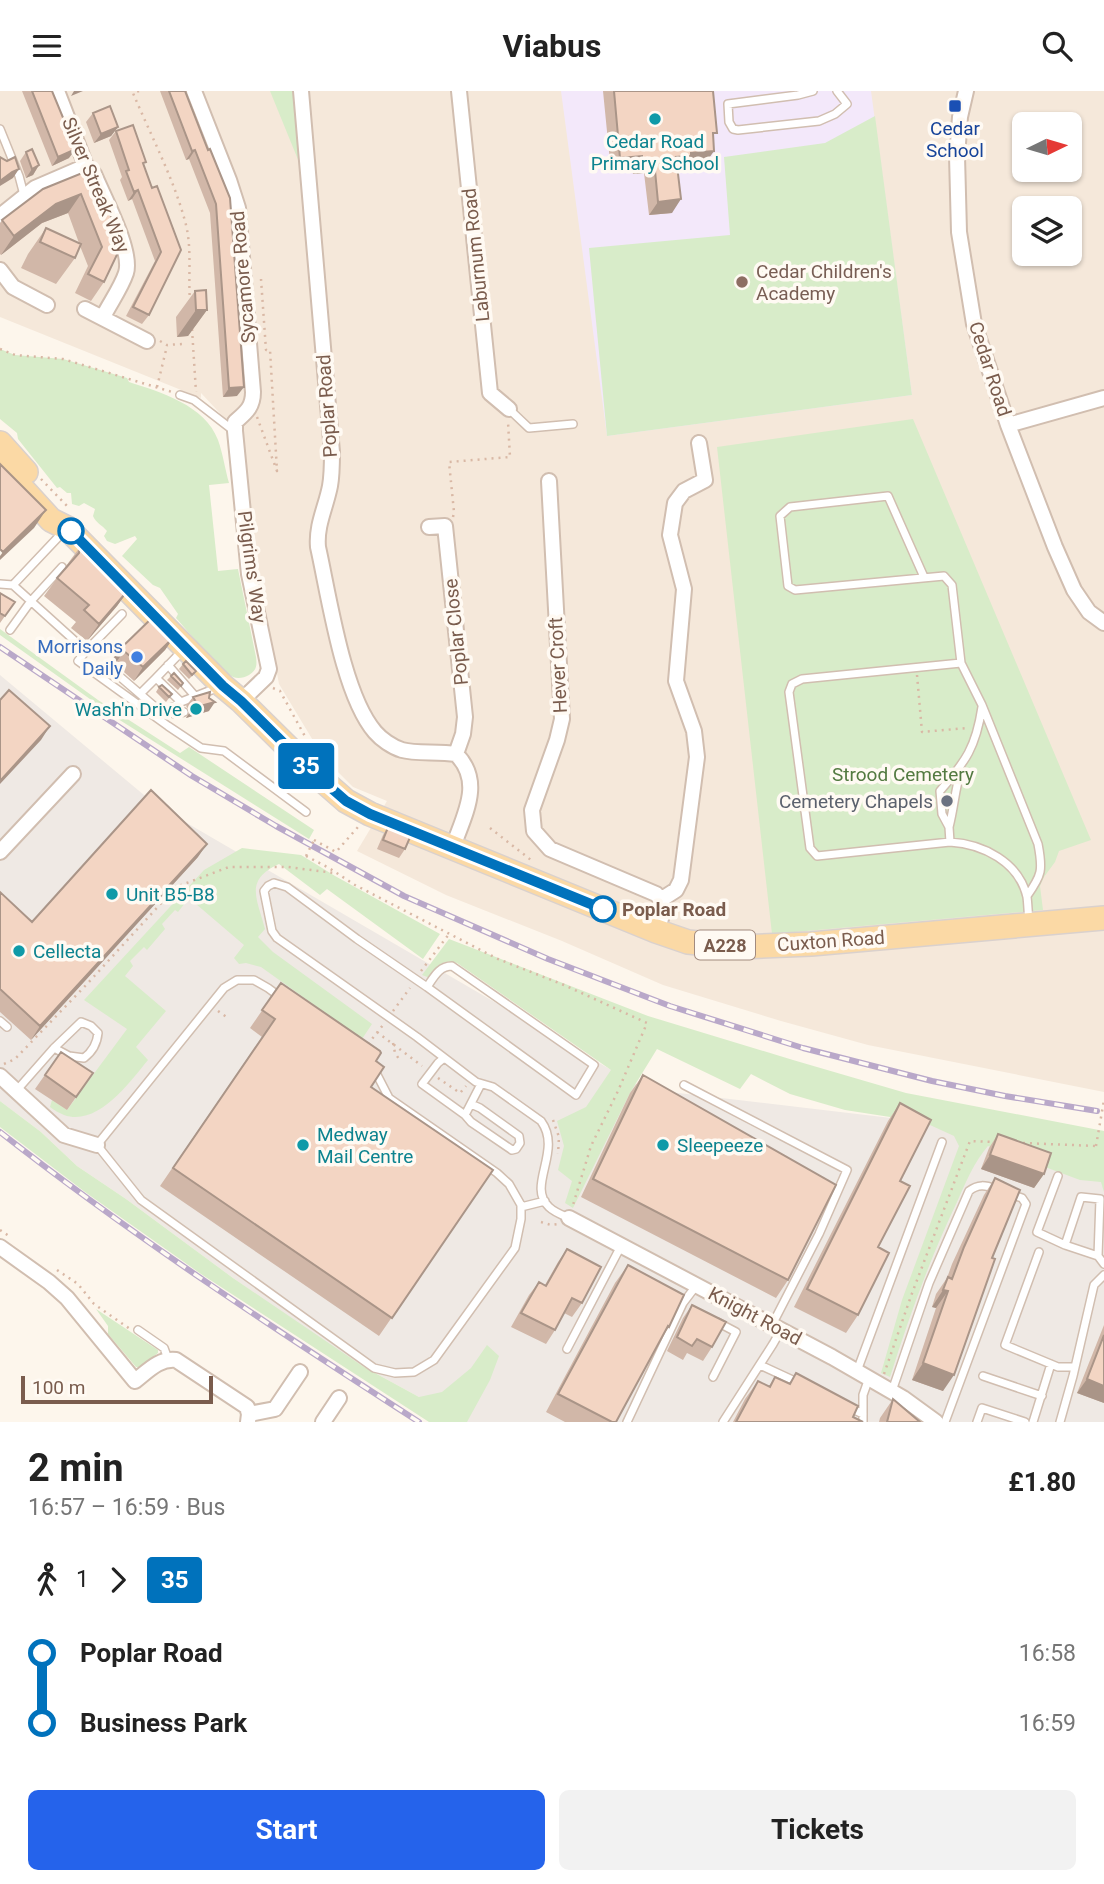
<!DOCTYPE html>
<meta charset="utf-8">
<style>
:root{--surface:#fff;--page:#f2f2f2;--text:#222;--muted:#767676;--accent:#2563eb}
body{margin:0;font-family:Roboto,sans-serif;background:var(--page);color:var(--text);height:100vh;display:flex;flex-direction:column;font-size:26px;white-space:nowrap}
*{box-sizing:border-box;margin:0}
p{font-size:23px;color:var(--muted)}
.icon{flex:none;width:38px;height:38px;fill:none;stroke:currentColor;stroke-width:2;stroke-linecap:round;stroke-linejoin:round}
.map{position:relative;height:1331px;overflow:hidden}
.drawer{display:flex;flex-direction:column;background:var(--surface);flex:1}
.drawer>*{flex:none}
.badge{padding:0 14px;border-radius:5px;font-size:24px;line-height:46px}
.needle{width:46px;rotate:85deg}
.fabs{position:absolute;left:1012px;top:21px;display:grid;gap:14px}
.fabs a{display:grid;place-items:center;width:70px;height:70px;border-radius:10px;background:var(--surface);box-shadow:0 2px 5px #0004;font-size:35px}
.scale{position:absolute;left:21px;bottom:18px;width:192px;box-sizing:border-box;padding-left:7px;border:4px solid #7a5c4d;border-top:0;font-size:19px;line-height:24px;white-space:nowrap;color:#7a5c4d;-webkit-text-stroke:5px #fffaf3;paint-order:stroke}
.map>.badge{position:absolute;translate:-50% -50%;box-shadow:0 0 0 4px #fff}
.legs{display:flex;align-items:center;gap:10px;height:77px;padding:0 28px;font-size:23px}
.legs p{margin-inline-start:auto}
.head{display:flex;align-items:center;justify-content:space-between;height:119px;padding:0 28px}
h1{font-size:38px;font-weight:700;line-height:52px}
.primary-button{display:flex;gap:14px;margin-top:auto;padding:14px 28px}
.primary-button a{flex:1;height:80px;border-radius:10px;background:var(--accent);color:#fff;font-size:28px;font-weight:700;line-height:80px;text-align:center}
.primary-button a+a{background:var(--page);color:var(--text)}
ul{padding:0 28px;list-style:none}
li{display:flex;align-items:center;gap:24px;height:70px;font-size:26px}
li i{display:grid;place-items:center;width:10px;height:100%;margin:0 9px;background:currentColor}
li i::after{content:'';width:18px;height:18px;margin:-9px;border:5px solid;border-radius:50%;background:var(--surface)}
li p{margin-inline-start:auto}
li:first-child i{background:linear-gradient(#0000 50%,currentColor 0)}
li:last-child i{background:linear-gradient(currentColor 50%,#0000 0)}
header{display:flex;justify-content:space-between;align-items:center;height:91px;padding:0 28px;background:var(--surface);font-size:32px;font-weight:700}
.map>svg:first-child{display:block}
</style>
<header><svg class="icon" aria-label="menu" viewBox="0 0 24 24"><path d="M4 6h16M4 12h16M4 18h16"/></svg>Viabus<svg class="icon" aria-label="search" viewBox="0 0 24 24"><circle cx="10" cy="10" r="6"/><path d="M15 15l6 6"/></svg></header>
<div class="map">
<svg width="1104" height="1331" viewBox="0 0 1104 1331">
<rect width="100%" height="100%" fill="#fdf6ec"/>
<path fill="#f5e8da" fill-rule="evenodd" d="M0,0H1104V1001L868,954L781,930L663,894L562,850L446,804L357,760L387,710L353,696L323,666L279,593L230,333L201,302V307L0,226ZM1024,33H1069V79H1024ZM1024,117H1069V163H1024Z"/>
<path fill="#efe9e4" d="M0,584L156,714L644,998L1104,1052V1331H450L419,1306L364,1276L309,1241L233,1187L126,1108L77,1075L41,1041L0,1010Z"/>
<path fill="#f3e8fa" d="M561,0H871L912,304L607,345Z"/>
<path fill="#d8ecc9" d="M270,0H295L301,76Z
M875,25L912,304L607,345L589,157L730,144L724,66L825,52Z
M0,258L15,264L63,268L127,287L129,291C160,301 205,314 218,349C223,363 225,378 229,392L209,394L218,480L238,478L256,566C257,574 257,579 249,584C244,587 238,588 233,586C219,579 188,540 176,527L178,523L160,497L153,494L122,465L137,448L135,445L115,453L107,450L104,445L107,440C102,434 96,432 93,425L95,418L84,412L79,415L72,413L71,402H67L60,396L57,397L18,348L17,342L0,328Z
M913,328L1091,749L1059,760L1055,771L1044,786L1040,795L1043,819L772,843L717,356Z
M0,538L98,609L180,662L189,656L314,739L309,748L118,628L0,544Z
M242,757L301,764L335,785L440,843L423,868L327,798L320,804L279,773C244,789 257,807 265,838L258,846L273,861L372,933L362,948L261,876L246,872L239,873L234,867L244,854L189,807L178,821L175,819L162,833L165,838L147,859L144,856L130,870L133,875L125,885L166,920L136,956L148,969C130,991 98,1036 64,1024C59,1022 54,1019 50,1016L52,1009L67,1019L127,938L84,909L204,779Z
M449,848L648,925L793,969L906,1002L1104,1040V1101L1101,1091L1080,1089L988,1055C974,1071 966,1091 957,1111C930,1167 909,1226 890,1286L881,1282L902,1209L959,1055L954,1045L930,1034L920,1041L890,1026L845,1019L790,1003L751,983L740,998L657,958L630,1002L573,1117L565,1112L572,1090L558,1079L564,1055L557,1030L586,1016L611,979L457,872C441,868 439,874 430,887L422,884Z
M0,1010L41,1041L77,1075L126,1108L233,1187L364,1276L419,1306L442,1301L471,1277L487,1254L499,1265L490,1289L467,1331H429L201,1183L85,1101L0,1036Z
M96,1218L158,1259V1262L140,1276H136L108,1243V1235Z"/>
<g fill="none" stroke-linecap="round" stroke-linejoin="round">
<defs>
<path id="lane" d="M813,0L798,4L728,13L729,31L733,38L738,39L819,30L835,23L847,13L837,0
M0,38L19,85L24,104
M180,304L194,309L234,340
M509,318L529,337L573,333
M924,486L888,405L790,416L780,425L788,495L795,499L944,485L952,494L961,572
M0,493L13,494L64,440
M13,494L86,560L122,523
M10,539L31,510L62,476
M183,559L156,587L181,611L219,596
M86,560L78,570L168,635L201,657L224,660L306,721
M168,574L195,605
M111,578L140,603
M156,587L140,603L162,622L181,611
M165,620L175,623L184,621
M949,736C954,717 955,698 961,679
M950,751L949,736L942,723L940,700C966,670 976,656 982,616
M1027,805C1042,784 1043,779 1038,753L982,614L961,572L802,588L792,593L789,601L810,757L817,765L950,751C983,753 1019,771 1027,806C1028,813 1028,822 1029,829
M237,889H254L268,897L372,974L389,1007L497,1082L509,1093L521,1114V1128L515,1157L434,1269L414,1281L395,1282L374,1277L141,1109L97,1054L224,897Z
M427,896C434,886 439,875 452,875L594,974L576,1004L427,896L357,848L287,796L274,792L268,795L264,800L272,840L277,847L417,946L476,991L493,996L541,1030C563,1060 526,1095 549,1116C554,1121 562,1124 569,1127
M0,930L7,936
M444,967L438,972L422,993L465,1024L481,993
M684,994L847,1079L819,1143L772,1234
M17,999L54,957L81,931L91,935L98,942C97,953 92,961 84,967L69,965L54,957
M465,1024L471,1031L512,1059L516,1058L520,1052L519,1045L480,1017L471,1013
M1058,1085L1037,1141L1065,1154L1081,1106L1100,1108L1098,1165L1104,1173
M521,1116L545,1110
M1065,1154L1098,1165
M1039,1161L1005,1254L1058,1276H1075
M138,1239L164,1257L168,1268
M567,1258L621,1155
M760,1274L799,1292
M857,1280L942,1051
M983,1285L1042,1305
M713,1286L736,1241L717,1231
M892,1300L929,1192L969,1100C978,1093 985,1094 996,1098
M848,1316L863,1323
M627,1331L683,1212L696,1195
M723,1331L773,1253L781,1239
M863,1331V1304L869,1287
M945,1331L1026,1113L1022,1107L1010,1103
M977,1331L982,1317L1025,1331
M1033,1331L1051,1273
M1060,1331L1073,1285L1094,1194L1104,1184"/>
<path id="street" d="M57,0L86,75L94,83C103,105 133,160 126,182C121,197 110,212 103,226
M194,0L229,89L238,117L253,301C253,317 245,322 235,331V340L249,483L269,578L266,586L241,610
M301,0L332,361C332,373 332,384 330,395C326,416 316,434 318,456C329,505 343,604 375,641C381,648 392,656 402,659C416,663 438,660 456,663C484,691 464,724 453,756
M459,0L490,302L509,318
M966,0L960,26L957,65L959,141L974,233L1008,334L1055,456L1074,499L1089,521L1104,532
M0,125L35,97L86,75
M0,179L13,196L47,214
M85,218L147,250
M1008,334L1104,307
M549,390L562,628L557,649L532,719L534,740L550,758L656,803C668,813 662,827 656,840
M429,436L445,435L465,626L463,643L456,663
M0,761L73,683
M662,808L676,799L681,789L697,666L694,640L676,590L684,498L670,444L675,412L684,400L705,389L699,352
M0,985L64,1044L97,1054
M569,1127L832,1266L903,1307L936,1331
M0,1156L49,1191L67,1207L135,1290C147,1281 159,1267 176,1269L247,1316L249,1323L248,1331
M249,1323L275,1318L300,1281
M323,1331L339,1307"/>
<path id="primary" d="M0,352L26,381
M0,373L51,429L67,437L223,595L241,610L314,682L346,710L370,723L656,840L688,851L740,856L811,853L1104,827"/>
</defs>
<use href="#lane" stroke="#d1beb0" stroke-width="10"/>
<use href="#street" stroke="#d1beb0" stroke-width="18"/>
<use href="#primary" stroke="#dad1cd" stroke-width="26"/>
<path stroke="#d9b8a5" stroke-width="2.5" stroke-dasharray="2 5" stroke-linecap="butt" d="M139,0L133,2C151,45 175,90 186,134C192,159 188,185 190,210
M192,238L196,301
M160,250L167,254L182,253
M0,258L15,264L63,268L172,301
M157,296L167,255
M257,326L277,380L270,259H266L261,188
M41,388L68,416
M453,426L454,421L449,371L510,366L508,331
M917,584L922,641L967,637
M273,597L280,600L307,649
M490,737L531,769
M314,749L336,761L358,736
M306,765L329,777L355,794L498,868L564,894L647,932L618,1000L591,1055L573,1114
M421,880L449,843
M218,920L228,927
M393,920L410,897
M377,941L422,975
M393,952L395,962L399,968
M368,953L383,934
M4,973L15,968L88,892L176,796L229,776H288L334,782
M438,987L460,1002L466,995
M553,1029L559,1046L558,1063
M1023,1052L1096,1055
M541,1131L551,1134L558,1133
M0,1139L9,1145
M57,1179L78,1193L94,1213L130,1238
M884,1283L911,1205L970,1050L995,1051"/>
<use href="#lane" stroke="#fff" stroke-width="7"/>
<use href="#street" stroke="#fff" stroke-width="14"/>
<use href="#primary" stroke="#fbd9a5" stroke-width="23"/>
<defs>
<path id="rail" d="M0,556L192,685L276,735L404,805L548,868L670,915L803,957L932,990L1005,1005L1097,1020
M0,1041C134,1146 276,1239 419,1331"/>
</defs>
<use href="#rail" stroke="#b9a8c9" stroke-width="6"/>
<use href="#rail" stroke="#fffaf3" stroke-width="3.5" stroke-dasharray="10" stroke-linecap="butt"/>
<path stroke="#d9b8a5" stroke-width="2.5" stroke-dasharray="2 5" stroke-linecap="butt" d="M306,765L314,749
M1096,1055L1104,1009"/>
</g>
<path fill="#d1b7a8" d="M22,0H52L69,67L52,75Z
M160,0H185L208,59L210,58L237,305L223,306L210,122L189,68L186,69Z
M603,0H713V47L705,73L684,76L681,79H678L672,122L649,124L644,82L633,83L632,79L611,81Z
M93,22L118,36L111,45L94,52L86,31Z
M116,40L144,74L152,97L181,159L149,224L142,233L126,225L155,170L132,108L128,110L120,89L122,86L109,49Z
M26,61L39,74L33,84L26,87L20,70Z
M92,78L122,153L104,191L91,210L75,202L88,175L80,155L75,167L56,193L21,177L28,163L46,137L79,152L68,122L42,132L1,164L0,163V132L2,129Z
M195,200L207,219L188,245L177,246L176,226Z
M80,456L130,497L117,515L87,550L71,537L76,531L44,505Z
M0,502L15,511L0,532Z
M174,546L165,559L134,590L115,573L110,572L120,558Z
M183,573L193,584L189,588L179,578Z
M171,585L183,592L178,599L167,589Z
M159,596L172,603L166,611L156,601Z
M193,606L209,607V620L186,627L190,620L186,615Z
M389,734L405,758L399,767L377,758L383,744Z
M198,766L31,949L0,921V801L32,831Z
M281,892L376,970L371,996L493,1079L379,1245L160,1095L262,946L250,937Z
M61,961L93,982L67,1019L35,998Z
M643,984L788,1189L776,1207L581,1106L630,1002Z
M900,1012V1090L878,1156L858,1224L846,1242L794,1216L888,1030Z
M998,1043L1044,1083L1034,1097L981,1078L989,1057Z
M995,1087L992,1167L943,1300L912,1289L936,1217L932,1216L936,1203L947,1187L952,1173L984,1104Z
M567,1158L582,1212L572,1226L564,1222L555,1239L546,1253L511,1236L529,1204L539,1191L545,1194L558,1171Z
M628,1174L669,1236L661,1247L616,1331H565L546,1321L615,1192Z
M692,1214L712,1256L703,1270L687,1262L683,1269L667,1260L683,1227Z
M1104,1234V1312L1077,1302Z
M796,1282L853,1326L863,1331H733L745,1308L758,1290L769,1295L775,1286L789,1293Z
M893,1308L920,1331H879L880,1327Z"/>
<path fill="#aa9588" d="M74,0H83L71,5Z
M118,36L111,45L94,52L101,43Z
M76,58L69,67L52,75L58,66Z
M195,59L189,68L186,69L192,60Z
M714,60L705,73L684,76L681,79L667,80L676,66L691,62Z
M642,65L632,79L611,81L620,67Z
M654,69L644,82L633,83L642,70Z
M39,74L33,84L26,87L32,78Z
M19,78L13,87L0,95V90L12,81Z
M138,99L132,108L128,110L134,101Z
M81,103L68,122L42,132L1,164L14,145L56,113Z
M681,108L672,122L649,124L658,111Z
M196,219H207L188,245L177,246Z
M244,296L237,305L223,306L229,297Z
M46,419L34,437L0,469V465L3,461Z
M130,497L117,515L87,550L99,533Z
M174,546L165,559L134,590L143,576Z
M120,558L124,560L115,573L110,572Z
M215,611L209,620L186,627L193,617Z
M50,635L41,649L0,693V690Z
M207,753L198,766L31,949L40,935Z
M990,1064L1044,1083L1034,1097L981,1078Z
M943,1199L948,1200L936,1217L932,1216Z
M923,1272L954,1284L943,1300L912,1289Z
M1087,1288L1104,1295V1312L1077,1302Z"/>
<path fill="#f3d5c3" stroke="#aa9588" stroke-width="2" d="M32,0H52L76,58L58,66Z
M169,0H185L208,59L210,58L230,107L244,296L229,297L216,113L195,59L192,60Z
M614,0H713L717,42H713L714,60L691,62V65L676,66L681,108L658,111L654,69L642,70V65L620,67Z
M110,15L118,36L101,43L93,22Z
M133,34L146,71L143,72L152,97L157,95L181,159L149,224L133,216L161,161L138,99L134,101L126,80L129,79L116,40Z
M32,58L39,74L32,78L26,61Z
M0,66L7,70L15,66L19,78L12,81L0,90Z
M92,78L122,153L104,191L88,183L102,156L81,103L56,113L14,145L2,129L43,98Z
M46,137L81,153L75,167L40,151Z
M206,199L207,219H196L195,200Z
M0,373L46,419L3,461L0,458Z
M80,456L130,497L99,533L84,519L89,514L57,487L79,462Z
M0,502L15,511L5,525L0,522Z
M153,526L174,546L143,576L124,560L120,558Z
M186,570L196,580L192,584L183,573Z
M174,582L183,592L181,595L171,585Z
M162,594L172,603L169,606L159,596Z
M9,599L50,635L0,690V609Z
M210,601L209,607L215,611L193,617L196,611L193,606Z
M151,699L207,753L40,935L0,898V801L32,831Z
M389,734L411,744L405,758L383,749Z
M281,892L380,960L381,962L376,970L384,976L371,996L493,1079L392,1227L173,1077L275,928L262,919Z
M61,961L93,982L76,1006L45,984Z
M643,984L836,1094L788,1189L593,1088Z
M900,1012L931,1029L900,1090L910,1095L878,1156L889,1162L858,1224L807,1198Z
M998,1043L1051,1062L1044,1083L990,1064Z
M995,1087L1020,1099L992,1167L995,1168L954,1284L923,1272L948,1200L943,1199L948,1186L952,1188L964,1156Z
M567,1158L601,1176L582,1212L572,1207L555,1239L521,1222L539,1191L546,1195Z
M628,1174L684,1204L669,1236L668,1235L616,1331H612L558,1303Z
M692,1214L726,1231L712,1256L697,1248L692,1255L677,1246Z
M1104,1244V1295L1087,1288Z
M796,1282L858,1315L853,1326L863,1331H736L758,1290L770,1296L775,1286L790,1293Z
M893,1308L920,1331H887Z"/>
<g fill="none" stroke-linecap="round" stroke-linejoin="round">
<defs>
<path id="line-1" d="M71,440L223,595L241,610L314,682L346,710L370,723L603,818"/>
</defs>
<use href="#line-1" stroke="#fff" stroke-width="16"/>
<use href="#line-1" stroke="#0072bc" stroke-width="10"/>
</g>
<rect fill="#1a4fb4" stroke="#fffaf3" stroke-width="2.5" x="948" y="8" width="14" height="14" rx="3.5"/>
<g fill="#0f9aa8" stroke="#fffaf3" stroke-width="2.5">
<circle cx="655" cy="28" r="7"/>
<circle cx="196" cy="618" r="7"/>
<circle cx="112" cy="803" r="7"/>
<circle cx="19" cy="860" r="7"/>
<circle cx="303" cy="1054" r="7"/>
<circle cx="663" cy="1054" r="7"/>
</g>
<circle fill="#8d6e63" stroke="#fffaf3" stroke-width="2.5" cx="742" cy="191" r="7"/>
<g fill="#fff" stroke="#0072bc" stroke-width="3.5">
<circle cx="71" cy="440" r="12"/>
<circle cx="603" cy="818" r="12"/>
</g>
<circle fill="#3f7fe0" stroke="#fffaf3" stroke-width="2.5" cx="137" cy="566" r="7"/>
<circle fill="#6b7280" stroke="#fffaf3" stroke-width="2.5" cx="947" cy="710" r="7"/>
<g text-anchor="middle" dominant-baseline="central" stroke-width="7" stroke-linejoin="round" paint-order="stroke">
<rect fill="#fffaf3" stroke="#a28b7f" stroke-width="2" x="695" y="839.5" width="60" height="29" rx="5"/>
<g font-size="18" font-weight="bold" fill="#7a5c4d">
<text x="725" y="854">A228</text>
</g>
<g font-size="19" fill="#164399" stroke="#fffaf3">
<text x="955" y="37">Cedar<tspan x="955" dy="22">School</tspan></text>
</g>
<g font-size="19" fill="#0d838f" stroke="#fffaf3" text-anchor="start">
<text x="655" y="50" text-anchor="middle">Cedar Road<tspan x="655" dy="22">Primary School</tspan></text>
<text x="182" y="618" text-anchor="end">Wash'n Drive</text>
<text x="126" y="803">Unit B5-B8</text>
<text x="33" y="860">Cellecta</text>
<text x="317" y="1043">Medway<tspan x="317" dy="22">Mail Centre</tspan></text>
<text x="677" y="1054">Sleepeeze</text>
</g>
<g font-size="19" fill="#7a5c4d" stroke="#fffaf3">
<text transform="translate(96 94) rotate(67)">Silver Streak Way</text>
<text transform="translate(476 164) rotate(-96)">Laburnum Road</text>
<text transform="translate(243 186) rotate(-95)">Sycamore Road</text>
<text transform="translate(990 278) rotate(72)">Cedar Road</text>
<text transform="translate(327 315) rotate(-94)">Poplar Road</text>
<text transform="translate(252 476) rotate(82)">Pilgrims' Way</text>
<text transform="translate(456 541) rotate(-96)">Poplar Close</text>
<text transform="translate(558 574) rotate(-93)">Hever Croft</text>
<text transform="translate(831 850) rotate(-4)">Cuxton Road</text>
<text transform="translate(755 1225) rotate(28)">Knight Road</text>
</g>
<g font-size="19" fill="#785e54" stroke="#fffaf3" text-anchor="start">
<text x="756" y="180">Cedar Children's<tspan x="756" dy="22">Academy</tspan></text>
</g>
<g font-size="19" fill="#366cbe" stroke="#fffaf3" text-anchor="end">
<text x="123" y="555">Morrisons<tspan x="123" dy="22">Daily</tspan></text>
</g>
<g font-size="19" fill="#537a41" stroke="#fffaf3">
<text x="903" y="683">Strood Cemetery</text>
</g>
<g font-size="19" fill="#5b616d" stroke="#fffaf3" text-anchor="end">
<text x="933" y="710">Cemetery Chapels</text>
</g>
<g font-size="19" font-weight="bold" fill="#7a5c4d" stroke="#fffaf3" text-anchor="start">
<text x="622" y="818">Poplar Road</text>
</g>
</g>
</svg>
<div class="fabs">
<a><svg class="needle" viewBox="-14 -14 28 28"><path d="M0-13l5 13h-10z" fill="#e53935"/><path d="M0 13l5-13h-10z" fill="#767676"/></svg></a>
<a><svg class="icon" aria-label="layers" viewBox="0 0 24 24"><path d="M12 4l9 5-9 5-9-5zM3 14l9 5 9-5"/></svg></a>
</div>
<div class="scale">100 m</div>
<b class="badge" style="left:306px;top:675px;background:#0072bc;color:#fff">35</b>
</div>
<section class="drawer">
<div class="head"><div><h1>2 min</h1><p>16:57 – 16:59 · Bus</p></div><b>£1.80</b></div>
<div class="legs"><svg class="icon" aria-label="walk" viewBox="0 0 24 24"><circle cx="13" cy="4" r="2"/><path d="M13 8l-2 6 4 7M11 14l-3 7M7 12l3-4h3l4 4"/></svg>1<svg class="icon" aria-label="forward" viewBox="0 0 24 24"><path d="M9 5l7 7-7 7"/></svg><b class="badge" style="background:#0072bc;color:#fff">35</b></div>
<ul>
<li><i style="color:#0072bc"></i><b>Poplar Road</b><p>16:58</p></li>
<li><i style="color:#0072bc"></i><b>Business Park</b><p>16:59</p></li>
</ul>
<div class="primary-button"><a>Start</a><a>Tickets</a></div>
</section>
